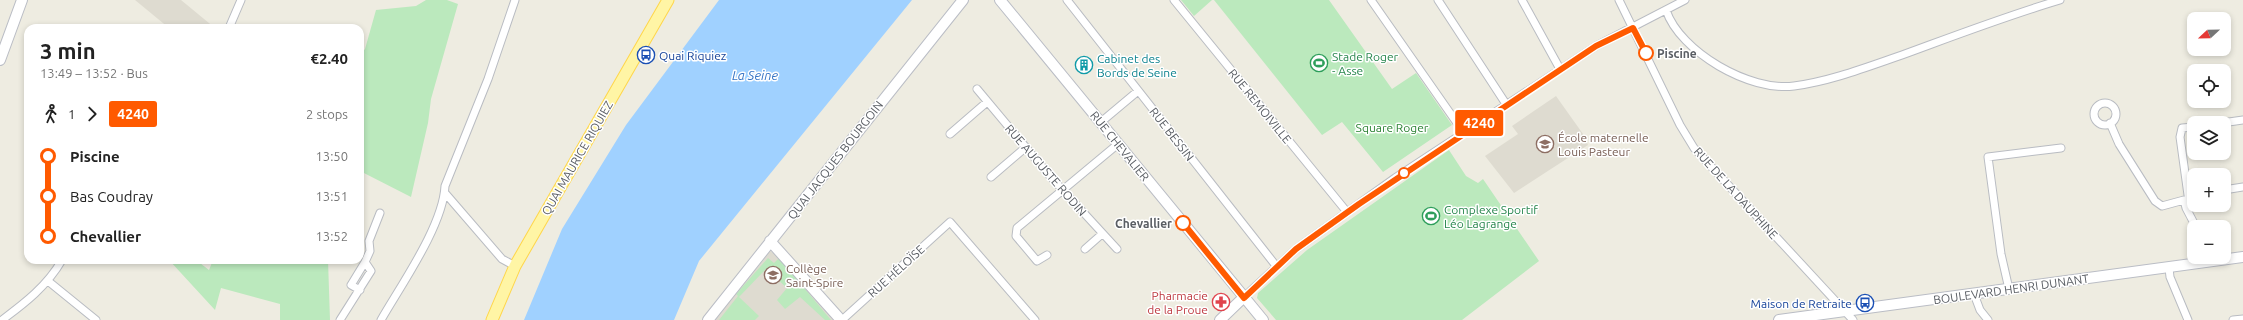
<!DOCTYPE html>
<meta charset="utf-8">
<style>
:root{--surface:#fff;--page:#f2f2f2;--text:#222;--muted:#767676}
body{margin:0;font-family:Ubuntu,sans-serif;background:var(--page);color:var(--text);height:100vh;display:flex;flex-direction:column;font-size:15px;white-space:nowrap}
*{box-sizing:border-box;margin:0}
p{font-size:13px;color:var(--muted)}
.icon{flex:none;width:22px;height:22px;fill:none;stroke:currentColor;stroke-width:2;stroke-linecap:round;stroke-linejoin:round}
.map{position:relative;flex:1;overflow:hidden}
.drawer{position:absolute;left:24px;top:24px;width:340px;height:240px;display:flex;flex-direction:column;background:var(--surface);border-radius:12px;box-shadow:0 2px 6px #0003}
.drawer>*{flex:none}
.badge{padding:0 8px;border-radius:3px;font-size:14px;line-height:26px}
.needle{width:26px;rotate:248deg}
.controls{position:absolute;left:2187px;top:12px;display:grid;gap:8px}
.controls a{display:grid;place-items:center;width:44px;height:44px;border-radius:8px;background:var(--surface);box-shadow:0 2px 6px #0003;font-size:20px}
.map>.badge{position:absolute;translate:-50% -50%;box-shadow:0 0 0 2px #fff}
.legs{display:flex;align-items:center;gap:6px;height:44px;padding:0 16px;font-size:13px}
.legs p{margin-inline-start:auto}
.summary{display:flex;align-items:center;justify-content:space-between;height:68px;padding:0 16px}
h1{font-size:22px;font-weight:600;line-height:30px}
ul{padding:0 16px;list-style:none}
li{display:flex;align-items:center;gap:14px;height:40px;font-size:15px}
li i{display:grid;place-items:center;width:6px;height:100%;margin:0 5px;background:currentColor}
li i::after{content:'';width:10px;height:10px;margin:-5px;border:3px solid;border-radius:50%;background:var(--surface)}
li p{margin-inline-start:auto}
li:first-child i{background:linear-gradient(#0000 50%,currentColor 0)}
li:last-child i{background:linear-gradient(currentColor 50%,#0000 0)}
.map>svg:first-child{display:block}
</style>
<div class="map">
<svg width="2243" height="320" viewBox="0 0 2243 320">
<rect width="100%" height="100%" fill="#eeece1"/>
<path fill="#dedbd0" d="M135,0H181L215,28H169Z
M1556,96L1583,134L1588,145L1514,193L1485,156L1518,134L1512,126Z
M770,251L779,257L835,320H714Z"/>
<path fill="#bbe9bd" d="M426,0H447L458,4L431,99L428,123L411,197L360,171V55L365,49L376,10L416,6Z
M1181,0H1212L1194,16Z
M1214,0H1329L1392,89L1416,73L1452,125L1383,172L1342,122L1322,135Z
M1449,150L1466,176L1478,183L1483,179L1539,261L1462,320H1276L1257,298L1258,293L1307,250Z
M768,258L774,263L779,258L831,320H825L800,297L785,309L777,300L787,288L766,269L739,297L759,316L755,320H719L738,296L736,294Z
M169,260H196L209,270L213,260H328L330,320H280V304L221,288L215,310Z"/>
<path fill="#a0d1ff" d="M719,0H912L699,261L674,320H524L562,229L626,125Z"/>
<g fill="none" stroke-linecap="round" stroke-linejoin="round">
<defs>
<path id="street" d="M1067,0L1277,267
M1174,0L1347,212
M1371,0L1464,133
M1438,0L1506,104
M1522,0L1560,69
M1619,0L1680,125L1694,148L1853,320
M1666,10C1680,52 1750,92 1794,86C1831,81 1867,67 1902,55C1954,36 2006,16 2060,0
M229,28L241,0
M977,89L1049,175L1117,249
M2094 114a11 11 0 1 1 22 0a11 11 0 1 1-22 0Z
M1101,122L1138,91
M2110,123L2119,144L2155,201L2162,206L2184,200
M2222,123L2243,120
M950,134L987,102
M991,177L1026,147
M2224,190L2243,187
M445,193L502,259L515,266
M2188,195L2180,137L2182,128L2194,127
M2184,200L2186,208L2196,227
M1085,249L1102,234
M1047,255L1037,261L1016,236L1017,228L1118,144
M2169,268L2170,277L2188,320
M48,281L96,320
M2009,289L2001,254L1988,157L2061,148
M360,290L351,285L365,262
M1974,294L1980,310L1988,320
M1244,297L1296,249L1395,178L1596,46L1685,0
M2,320C25,303 47,286 62,260
M340,320L371,271L365,262L370,251L369,241L380,213
M381,320C401,285 443,226 445,186L488,79L515,0
M842,320L950,222L1035,320
M2233,320L2243,319"/>
<path id="secondary" d="M1000,0L1263,320
M0,60L22,0
M770,241L841,320
M708,320L963,0
M1220,320L1244,297
M1779,320L2243,257"/>
<path id="primary" d="M492,320L515,266L668,0"/>
</defs>
<use href="#street" stroke="#b9bcc2" stroke-width="9"/>
<use href="#secondary" stroke="#babdc5" stroke-width="12"/>
<use href="#primary" stroke="#ffd649" stroke-width="13"/>
<use href="#street" stroke="#fff" stroke-width="7"/>
<use href="#secondary" stroke="#fff" stroke-width="10"/>
<use href="#primary" stroke="#fff5a5" stroke-width="11"/>
</g>
<g fill="none" stroke-linecap="round" stroke-linejoin="round">
<defs>
<path id="line-1" d="M1183,223L1244,298L1296,249L1359,204L1596,46L1633,28L1646,53"/>
</defs>
<use href="#line-1" stroke="#fff" stroke-width="9"/>
<use href="#line-1" stroke="#ff5a00" stroke-width="6"/>
</g>
<defs>
<symbol id="bus-ring" viewBox="-11 -11 22 22"><circle r="9.5" fill="#fff" stroke="#1a4fb4" stroke-width="1.5"/><path d="M-5-6H5V4H4V6H2V4H-2V6H-4V4H-5ZM-3.5-4V0h7V-4ZM-3.5 1.2v1.5H-2V1.2ZM2 1.2v1.5H3.5V1.2Z" fill="#1a4fb4"/></symbol>
<symbol id="stadium-ring" viewBox="-11 -11 22 22"><circle r="9.5" fill="#fff" stroke="#2e9e5b" stroke-width="1.5"/><path d="M0-5a6.5 5 0 1 0 0 10a6.5 5 0 1 0 0-10ZM-3.5-1.8h7v3.6h-7Z" fill="#2e9e5b"/></symbol>
<symbol id="building-ring" viewBox="-11 -11 22 22"><circle r="9.5" fill="#fff" stroke="#0f9aa8" stroke-width="1.5"/><path d="M-4-6H4V6H1V3H-1V6H-4ZM-2.5-4.3h1.7v1.8h-1.7ZM.8-4.3h1.7v1.8H.8ZM-2.5-1h1.7V.8h-1.7ZM.8-1h1.7V.8H.8Z" fill="#0f9aa8"/></symbol>
<symbol id="school-ring" viewBox="-11 -11 22 22"><circle r="9.5" fill="#fff" stroke="#8d6e63" stroke-width="1.5"/><path d="M0-5L7-2L0 1L-7-2ZM-4 1L0 2.5L4 1V4Q0 6-4 4Z" fill="#8d6e63"/></symbol>
<symbol id="pharmacy-ring" viewBox="-11 -11 22 22"><circle r="9.5" fill="#fff" stroke="#e0444e" stroke-width="1.5"/><path d="M-2-6h4v4h4v4h-4v4h-4v-4h-4v-4h4Z" fill="#e0444e"/></symbol>
</defs>
<g fill-rule="evenodd">
<use href="#bus-ring" x="636" y="45" width="20" height="20"/>
<use href="#stadium-ring" x="1309" y="53" width="20" height="20"/>
<use href="#building-ring" x="1074" y="55" width="20" height="20"/>
<use href="#school-ring" x="1535" y="134" width="20" height="20"/>
<use href="#stadium-ring" x="1421" y="206" width="20" height="20"/>
<use href="#school-ring" x="763" y="265" width="20" height="20"/>
<use href="#pharmacy-ring" x="1211" y="292" width="20" height="20"/>
<use href="#bus-ring" x="1855" y="293" width="20" height="20"/>
</g>
<g fill="#fff" stroke="#ff5a00" stroke-width="2">
<circle cx="1646" cy="53" r="7"/>
<circle cx="1404" cy="173" r="5"/>
<circle cx="1183" cy="223" r="7"/>
</g>
<g text-anchor="middle" dominant-baseline="central" stroke-width="3" stroke-linejoin="round" paint-order="stroke">
<g font-size="12" font-weight="bold" fill="#5a5e64" stroke="#fff" text-anchor="start">
<text x="1657" y="53">Piscine</text>
<text x="1172" y="223" text-anchor="end">Chevallier</text>
</g>
<g font-size="12" fill="#164399" stroke="#fff" text-anchor="start">
<text x="659" y="55">Quai Riquiez</text>
<text x="1852" y="303" text-anchor="end">Maison de Retraite</text>
</g>
<g font-size="12" fill="#27864d" stroke="#fff" text-anchor="start">
<text x="1332" y="56">Stade Roger<tspan x="1332" dy="14">- Asse</tspan></text>
<text x="1444" y="209">Complexe Sportif<tspan x="1444" dy="14">Léo Lagrange</tspan></text>
</g>
<g font-size="12" fill="#0d838f" stroke="#fff" text-anchor="start">
<text x="1097" y="58">Cabinet des<tspan x="1097" dy="14">Bords de Seine</tspan></text>
</g>
<g font-size="12" fill="#5a5e64" stroke="#fff">
<text transform="translate(1260 106) rotate(51)">RUE REMOIVILLE</text>
<text transform="translate(1172 134) rotate(52)">RUE BESSIN</text>
<text transform="translate(1120 146) rotate(51)">RUE CHEVALIER</text>
<text transform="translate(577 158) rotate(-60)">QUAI MAURICE RIQUIEZ</text>
<text transform="translate(835 160) rotate(-52)">QUAI JACQUES BOURGOIN</text>
<text transform="translate(1046 170) rotate(49)">RUE AUGUSTE RODIN</text>
<text transform="translate(1736 193) rotate(48)">RUE DE LA DAUPHINE</text>
<text transform="translate(896 271) rotate(-42)">RUE HÉLOÏSE</text>
<text transform="translate(2011 289) rotate(-8)">BOULEVARD HENRI DUNANT</text>
</g>
<g font-size="12" fill="#2b8233" stroke="#fff">
<text x="1392" y="127">Square Roger</text>
</g>
<g font-size="12" fill="#785e54" stroke="#fff" text-anchor="start">
<text x="1558" y="137">École maternelle<tspan x="1558" dy="14">Louis Pasteur</tspan></text>
<text x="786" y="268">Collège<tspan x="786" dy="14">Saint-Spire</tspan></text>
</g>
<g font-size="12" fill="#be3a42" stroke="#fff" text-anchor="end">
<text x="1208" y="295">Pharmacie<tspan x="1208" dy="14">de la Proue</tspan></text>
</g>
<g font-size="13" font-style="italic" fill="#3574c5" stroke="#fff">
<text x="755" y="75">La Seine</text>
</g>
</g>
</svg>
<div class="controls">
<a><svg class="needle" viewBox="-14 -14 28 28"><path d="M0-13l5 13h-10z" fill="#e53935"/><path d="M0 13l5-13h-10z" fill="#767676"/></svg></a>
<a><svg class="icon" aria-label="locate" viewBox="0 0 24 24"><circle cx="12" cy="12" r="6"/><path d="M12 2v4M12 18v4M2 12h4M18 12h4"/></svg></a>
<a><svg class="icon" aria-label="layers" viewBox="0 0 24 24"><path d="M12 4l9 5-9 5-9-5zM3 14l9 5 9-5"/></svg></a>
<a>+</a>
<a>−</a>
</div>
<b class="badge" style="left:1479px;top:123px;background:#ff5a00;color:#fff">4240</b>
<section class="drawer">
<div class="summary"><div><h1>3 min</h1><p>13:49 – 13:52 · Bus</p></div><b>€2.40</b></div>
<div class="legs"><svg class="icon" aria-label="walk" viewBox="0 0 24 24"><circle cx="13" cy="4" r="2"/><path d="M13 8l-2 6 4 7M11 14l-3 7M7 12l3-4h3l4 4"/></svg>1<svg class="icon" aria-label="forward" viewBox="0 0 24 24"><path d="M9 5l7 7-7 7"/></svg><b class="badge" style="background:#ff5a00;color:#fff">4240</b><p>2 stops</p></div>
<ul>
<li><i style="color:#ff5a00"></i><b>Piscine</b><p>13:50</p></li>
<li><i style="color:#ff5a00"></i><span>Bas Coudray</span><p>13:51</p></li>
<li><i style="color:#ff5a00"></i><b>Chevallier</b><p>13:52</p></li>
</ul>
</section>
</div>
